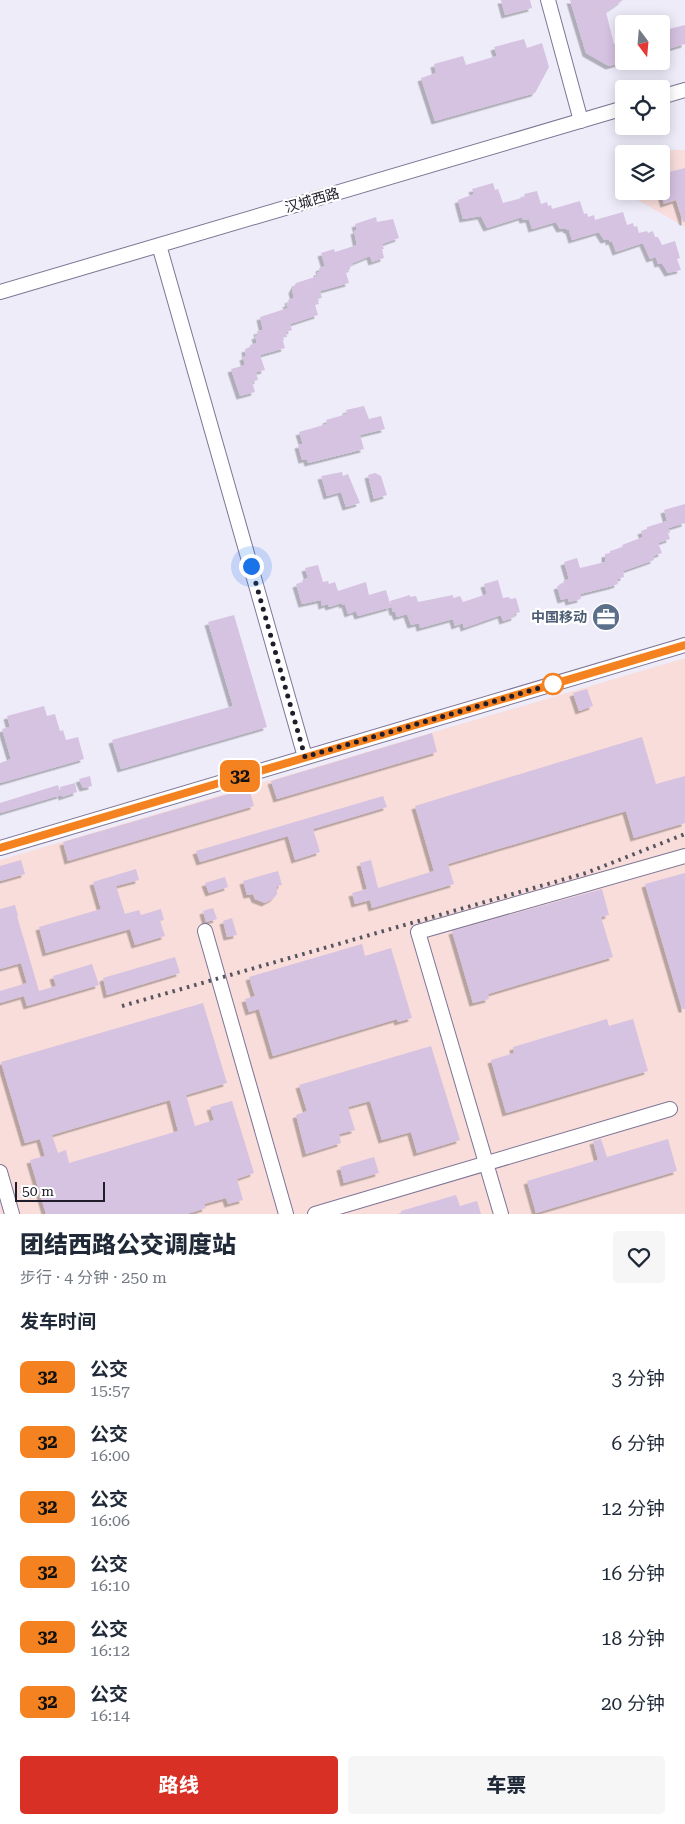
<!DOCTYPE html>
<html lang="zh">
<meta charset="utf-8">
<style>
:root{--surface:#fff;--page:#f6f6f7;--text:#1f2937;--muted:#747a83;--accent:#d93025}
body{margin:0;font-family:"Roboto Serif","Noto Sans SC",serif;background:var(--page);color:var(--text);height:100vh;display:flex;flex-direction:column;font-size:19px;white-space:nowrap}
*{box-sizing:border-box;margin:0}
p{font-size:16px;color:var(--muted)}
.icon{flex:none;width:28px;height:28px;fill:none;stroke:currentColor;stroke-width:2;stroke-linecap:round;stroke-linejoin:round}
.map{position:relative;height:1214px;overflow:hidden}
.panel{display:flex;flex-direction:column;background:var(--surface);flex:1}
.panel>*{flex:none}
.badge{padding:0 10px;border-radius:8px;font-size:18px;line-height:32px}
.needle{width:32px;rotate:164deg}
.tools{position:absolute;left:615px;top:15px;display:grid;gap:10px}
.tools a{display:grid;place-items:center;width:55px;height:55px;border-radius:5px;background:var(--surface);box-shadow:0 2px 12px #0003;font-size:25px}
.scale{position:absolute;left:15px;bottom:12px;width:90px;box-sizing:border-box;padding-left:5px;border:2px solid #201c29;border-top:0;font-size:14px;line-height:18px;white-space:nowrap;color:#201c29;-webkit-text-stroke:4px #fff;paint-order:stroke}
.you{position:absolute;width:25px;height:25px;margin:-12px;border:4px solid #fff;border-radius:50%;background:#1a73e8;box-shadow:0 0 0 8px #1a73e833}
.map>.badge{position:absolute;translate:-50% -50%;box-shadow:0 0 0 2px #fff}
h2{padding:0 20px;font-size:19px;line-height:45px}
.round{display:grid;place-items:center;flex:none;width:52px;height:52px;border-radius:5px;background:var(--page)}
.head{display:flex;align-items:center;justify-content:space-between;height:85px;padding:0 20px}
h1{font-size:24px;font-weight:800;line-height:38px}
.cta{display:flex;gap:10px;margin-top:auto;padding:10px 20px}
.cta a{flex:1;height:58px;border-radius:5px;background:var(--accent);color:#fff;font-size:20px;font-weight:800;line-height:58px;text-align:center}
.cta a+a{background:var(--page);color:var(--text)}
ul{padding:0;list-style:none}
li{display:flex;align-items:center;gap:15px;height:65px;padding:0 20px}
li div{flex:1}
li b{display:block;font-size:19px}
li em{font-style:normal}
li .badge{min-width:55px;font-weight:700;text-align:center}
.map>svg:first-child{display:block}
</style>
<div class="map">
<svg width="685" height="1214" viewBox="0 0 685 1214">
<defs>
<filter id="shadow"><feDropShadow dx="-3.5" dy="3.5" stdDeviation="0" flood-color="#0004"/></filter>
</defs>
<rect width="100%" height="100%" fill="#efecfa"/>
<path fill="#f8ddda" d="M685,658V1214H0V860Z"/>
<path fill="#f8dddc" d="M643,150H685V227L629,195L628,191H661V154H633Z"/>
<path fill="#d6c2e1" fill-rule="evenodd" filter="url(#shadow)" d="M501,0H530L532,8L505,15Z
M570,0H623L606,12L614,44L624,41V62L609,66L586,53Z
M685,25V44L661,51V31Z
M524,39L527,48L542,43L549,67L535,93L435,121L421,78L436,73L434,64L463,56L466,65L497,56L494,47Z
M661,165L669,172L685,168V222H683L676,200L664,204L661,194Z
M493,183L495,190L498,189L503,203L525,197L524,194L537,191L541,204L547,202L548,206L551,205L552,209L580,201L584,214L587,213L588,217L594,215L595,220L623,212L627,225L633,223L634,227L637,226L639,233L647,231L648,233L653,231L655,237H658L662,245L675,241L680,258L677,259L681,270L668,273L662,263L658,264L656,257L650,259L643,243L616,252L612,241L609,242V239L604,240L599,232L572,240L569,230H567L566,228L560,229L556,222L532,229L529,219L523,220L522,217L487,228L481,216L463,219L458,200L474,194L472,189Z
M376,217L377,222L393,219L399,238L382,244L384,249H382L384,258L372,262L370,256L353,263V266L348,267L349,272L346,273L349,283L320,291L322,298L317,299L319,304L315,305L318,315L290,324L292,330L286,332L287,337L282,338L285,348L260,355L265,370L256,372L258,380L252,382L255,392L240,396L231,369L245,365L243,357L246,356L245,349L250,348V345L257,343L255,336L258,335L257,331L263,330L260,317L288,308L286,304L289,303L288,300L294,298L292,290L296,283L318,276L317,272H320L319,268L325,266L321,253L334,249L335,252L357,245L354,231L357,230L355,224Z
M364,406L369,419L381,416L385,429L360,435L364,449L308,463L307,459L302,460L298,445L303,444L299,432L327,424L326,420L347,414L346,410Z
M342,472L343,476L348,474L360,503L346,507L341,492L327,496L321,476Z
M375,473L381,476L387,495L374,499L368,475Z
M685,504V523L669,528L664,510Z
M667,521L670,533H668L670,539L658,543L662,553L653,556L654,560L623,571L624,577L617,579L618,584L612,586L580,594L581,599L569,602L568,598L561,600L557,586L564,584L563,581L569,579L564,562L577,558L580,568L605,562V554L610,553V551L623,547L622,545L643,537L641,531L647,529V527Z
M318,565L323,582L328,581L329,584L335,582L338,591L366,582L369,595L386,590L391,607L358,616L356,611L348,614L345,604L343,605L342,603L329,607L328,604L322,606L321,600L302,604L296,584L303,582L302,580L308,578L305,568Z
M498,580L503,598L509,597L510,599L516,598L520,612L514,614L515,617L503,621L501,615L464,628L463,623L455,626L453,619L420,628L419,623L411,625L407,614L397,617L395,612H393L390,601L410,595V597L416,596L418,602L453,595V598L460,596L463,602L487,594L484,584Z
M234,615L267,727L121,769L112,740L233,706L208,622Z
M587,689L593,706L579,711L573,693Z
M44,706L47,716L55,714L60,731L63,730L66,740L78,737L84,759L0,783V763L11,759L2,729L10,727L7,716Z
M432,733L437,752L277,799L271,781Z
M642,737L656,784L685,776V823L634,838L626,811L448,864L454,884L372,908L370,900L355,904L352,893L367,889L360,863L371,860L378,888L434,871L415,806Z
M90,776L92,786L83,788L79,779Z
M75,783L77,792L62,797L60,787Z
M58,785L61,795L0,813V803Z
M249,788L254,806L68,861L63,842Z
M383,796L387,807L313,829L320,852L295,860L288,836L200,862L196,851Z
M21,860L25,874L0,881V866Z
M136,869L139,880L116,886L125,914L139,910L141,915L161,909L164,920L160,921L165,936L135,945L130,929L46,953L39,927L101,909L93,882Z
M278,871L282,885L277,886V894L274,898L265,903L255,899L253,894L247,895L243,881Z
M685,873V1009H682L645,884Z
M225,877L228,887L209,893L205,883Z
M602,889L609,915L601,917L613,957L488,994L489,999L473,1003L452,931Z
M15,905L18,916H17L39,991L56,986L53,976L92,964L99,985L27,1006L24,996L0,1003V991L27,983L21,963L0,969V909Z
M213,908L217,919L206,922L203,911Z
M232,918L237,935L227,937L223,921Z
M362,944L365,956L391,948L412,1018L398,1022L397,1019L273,1056L259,1009L249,1012L245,999L255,996L249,977Z
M175,957L180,973L107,995L103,978Z
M203,1003L227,1083L186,1095L195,1126L214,1120L210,1107L232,1101L254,1173L237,1179L243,1200L228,1204L226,1198L204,1204L206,1208L187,1214H46L30,1160L45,1156L40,1139L25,1143L1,1062ZM170,1100L178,1131L69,1163L66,1150L58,1153L52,1135Z
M607,1019L609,1026L633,1019L648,1071L506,1113L491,1060L514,1053L513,1047Z
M431,1046L460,1140L417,1153L411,1132L382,1140L370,1101L348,1107L355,1130L339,1134L341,1143L306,1154L296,1115L307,1111L299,1085Z
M601,1139L607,1157L668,1139L677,1171L536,1213L527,1181L598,1160L593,1141Z
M374,1157L379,1173L344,1183L340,1167Z
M456,1195L460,1206L477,1201L481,1214H401V1211Z"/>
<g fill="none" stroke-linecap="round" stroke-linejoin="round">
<defs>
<path id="minor" d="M548,0L581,121
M661,97L685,90
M159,245L305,757
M0,292L624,108
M0,848L685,645
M205,931L286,1214
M0,1172L12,1214
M315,1214L670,1109
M501,1214L418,932L685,856"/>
</defs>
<use href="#minor" stroke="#7d7595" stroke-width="16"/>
<use href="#minor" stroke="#fff" stroke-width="14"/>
<path stroke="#575461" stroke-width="4" stroke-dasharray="2.5 5" stroke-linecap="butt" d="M122,1006L586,873L685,834"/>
</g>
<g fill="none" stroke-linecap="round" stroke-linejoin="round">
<defs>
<path id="line" d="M0,848L685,645"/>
</defs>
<use href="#line" stroke="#fff" stroke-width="11"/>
<use href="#line" stroke="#f58220" stroke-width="8"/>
<path stroke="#201c29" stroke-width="5" stroke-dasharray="0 9" d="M251,566L305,757L553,684"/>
</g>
<defs>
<symbol id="office-disc" viewBox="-11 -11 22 22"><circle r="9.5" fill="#5c6f8a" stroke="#fff"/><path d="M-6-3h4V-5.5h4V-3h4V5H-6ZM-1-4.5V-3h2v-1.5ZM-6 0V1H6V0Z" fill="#fff"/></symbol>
</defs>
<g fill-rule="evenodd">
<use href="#office-disc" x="590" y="601" width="32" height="32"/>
</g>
<circle fill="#fff" stroke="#f58220" stroke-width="2.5" cx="553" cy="684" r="10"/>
<g text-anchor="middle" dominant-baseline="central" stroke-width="4.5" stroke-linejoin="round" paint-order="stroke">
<g font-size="14" fill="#201c29" stroke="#fff">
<text transform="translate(312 200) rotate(-16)">汉城西路</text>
</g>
<g font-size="14" font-weight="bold" fill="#4e5e75" stroke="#fff" text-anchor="end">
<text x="587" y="617">中国移动</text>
</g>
</g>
</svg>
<div class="tools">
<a><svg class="needle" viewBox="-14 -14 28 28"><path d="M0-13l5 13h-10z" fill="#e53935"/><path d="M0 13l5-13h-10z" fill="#747a83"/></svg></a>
<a><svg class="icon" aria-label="locate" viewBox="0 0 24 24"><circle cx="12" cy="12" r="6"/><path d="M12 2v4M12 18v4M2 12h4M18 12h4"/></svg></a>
<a><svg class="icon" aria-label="layers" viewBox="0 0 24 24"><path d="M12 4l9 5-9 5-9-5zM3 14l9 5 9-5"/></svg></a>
</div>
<div class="scale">50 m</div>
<div class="you" style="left:251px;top:566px"></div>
<b class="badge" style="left:240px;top:776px;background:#f58220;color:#111">32</b>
</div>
<section class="panel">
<div class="head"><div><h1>团结西路公交调度站</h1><p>步行 · 4 分钟 · 250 m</p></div><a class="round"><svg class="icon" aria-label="heart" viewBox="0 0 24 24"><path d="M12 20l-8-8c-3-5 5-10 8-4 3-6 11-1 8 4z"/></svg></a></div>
<h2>发车时间</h2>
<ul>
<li><span class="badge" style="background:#f58220;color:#111">32</span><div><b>公交</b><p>15:57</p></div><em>3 分钟</em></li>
<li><span class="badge" style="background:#f58220;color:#111">32</span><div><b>公交</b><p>16:00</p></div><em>6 分钟</em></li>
<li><span class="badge" style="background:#f58220;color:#111">32</span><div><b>公交</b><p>16:06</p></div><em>12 分钟</em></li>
<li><span class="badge" style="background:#f58220;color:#111">32</span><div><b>公交</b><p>16:10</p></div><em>16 分钟</em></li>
<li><span class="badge" style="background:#f58220;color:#111">32</span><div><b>公交</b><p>16:12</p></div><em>18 分钟</em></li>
<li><span class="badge" style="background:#f58220;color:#111">32</span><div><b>公交</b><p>16:14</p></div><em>20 分钟</em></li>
</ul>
<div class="cta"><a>路线</a><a>车票</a></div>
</section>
